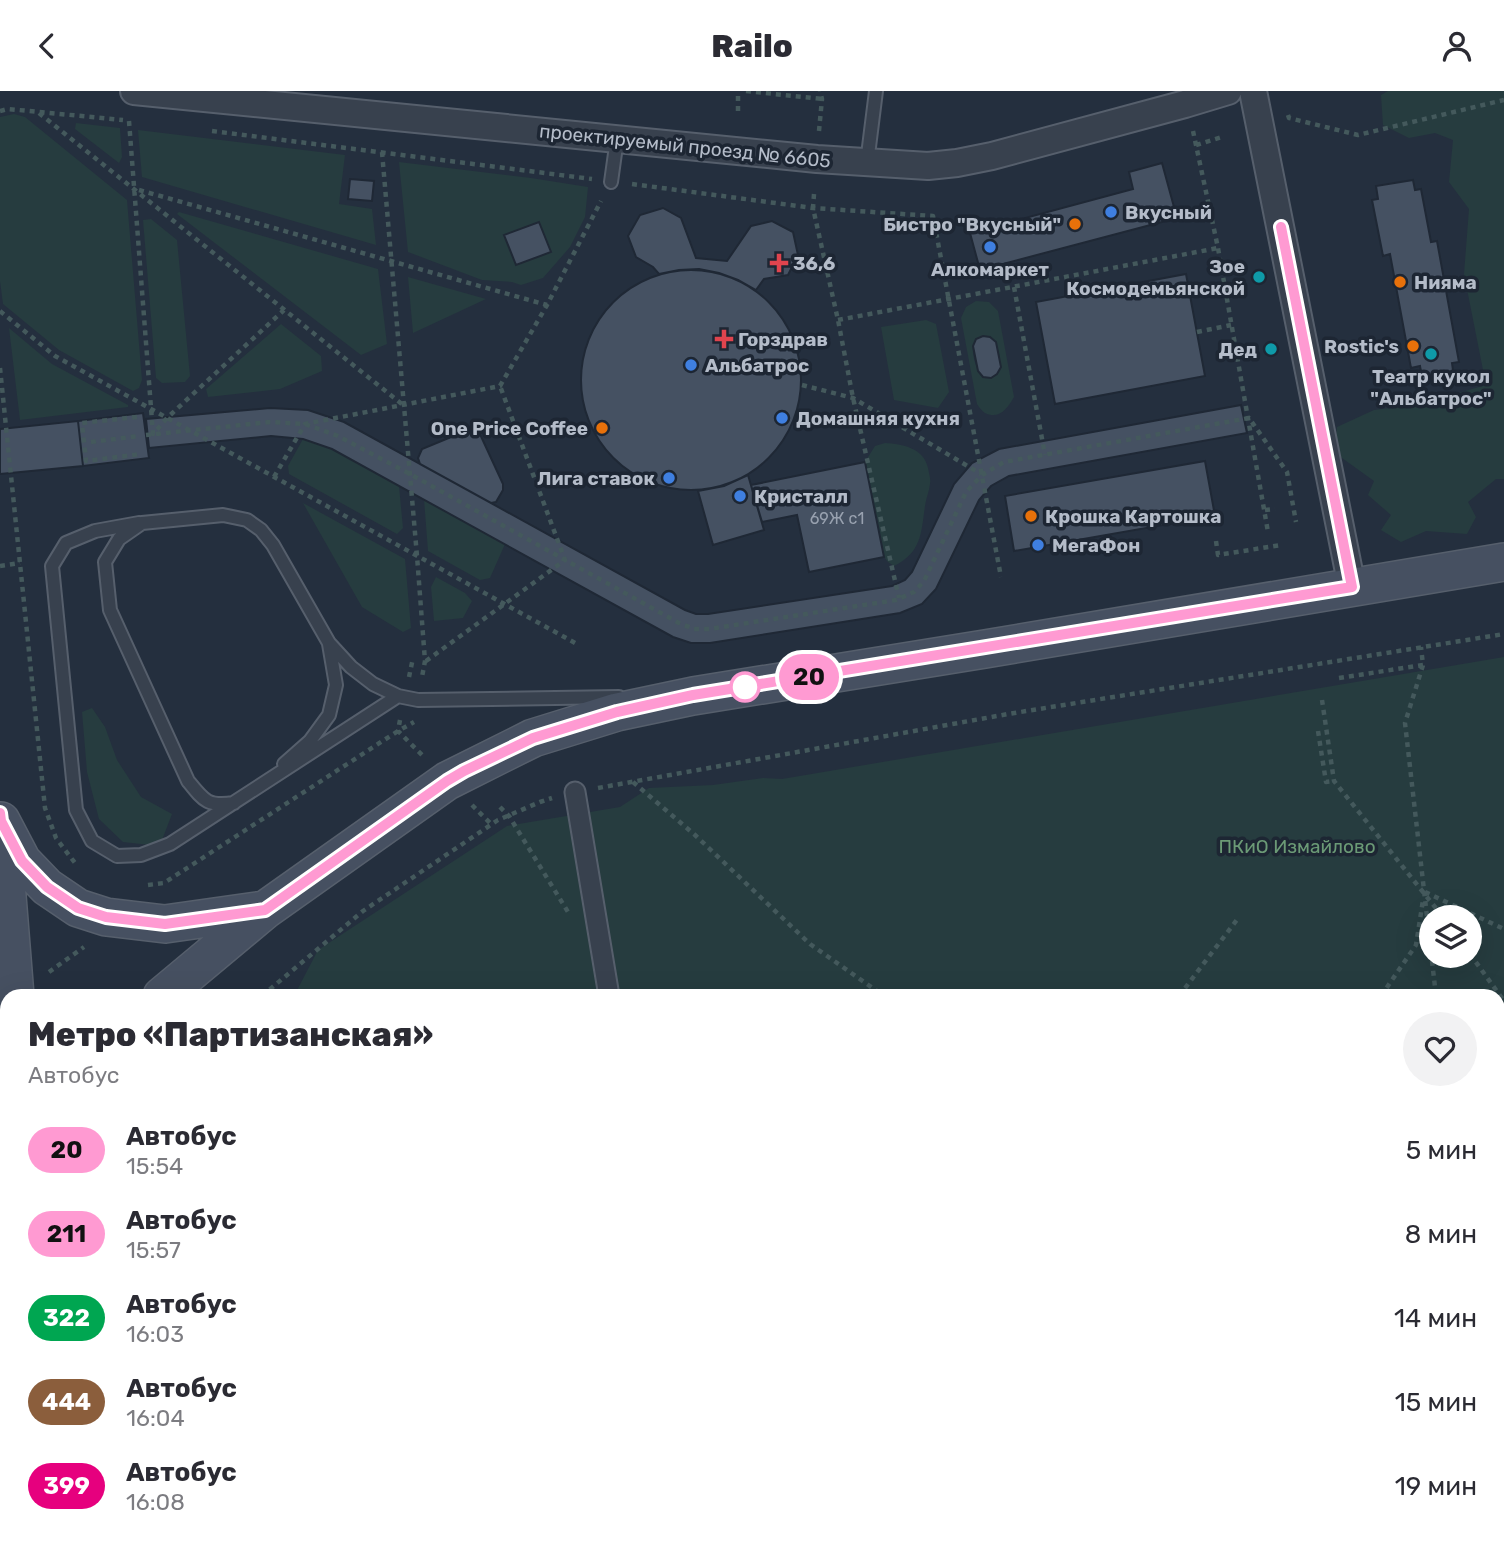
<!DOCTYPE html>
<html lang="ru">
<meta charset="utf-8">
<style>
:root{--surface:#fff;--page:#f2f2f3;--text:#2b2b33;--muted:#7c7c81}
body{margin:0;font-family:Rubik,sans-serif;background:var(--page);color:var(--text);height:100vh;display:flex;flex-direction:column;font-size:26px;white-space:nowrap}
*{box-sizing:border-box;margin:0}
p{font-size:23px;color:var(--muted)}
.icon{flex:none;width:38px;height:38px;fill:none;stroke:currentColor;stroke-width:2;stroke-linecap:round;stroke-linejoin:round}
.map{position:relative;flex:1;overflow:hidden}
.side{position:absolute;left:0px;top:898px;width:1505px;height:555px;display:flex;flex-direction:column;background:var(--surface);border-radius:21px 21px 0 0;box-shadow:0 7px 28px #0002}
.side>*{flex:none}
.badge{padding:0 14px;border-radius:23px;font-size:24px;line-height:46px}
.controls{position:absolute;left:1419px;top:814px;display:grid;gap:14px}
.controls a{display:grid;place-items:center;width:63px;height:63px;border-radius:50%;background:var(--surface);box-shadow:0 7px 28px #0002;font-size:35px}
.map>.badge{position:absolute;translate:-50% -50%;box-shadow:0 0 0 4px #fff}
.round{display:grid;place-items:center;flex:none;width:74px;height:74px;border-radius:37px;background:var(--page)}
.summary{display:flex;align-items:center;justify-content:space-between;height:119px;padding:0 28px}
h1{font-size:33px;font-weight:800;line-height:52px}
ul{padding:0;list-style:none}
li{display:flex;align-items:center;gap:21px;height:84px;padding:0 28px}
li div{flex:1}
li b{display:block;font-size:26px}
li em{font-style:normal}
li .badge{min-width:77px;font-weight:700;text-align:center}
header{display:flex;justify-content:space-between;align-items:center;height:91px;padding:0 28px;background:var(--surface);font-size:32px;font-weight:800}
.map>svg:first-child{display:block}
</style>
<header><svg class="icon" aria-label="back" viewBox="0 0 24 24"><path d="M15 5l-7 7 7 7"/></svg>Railo<svg class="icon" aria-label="person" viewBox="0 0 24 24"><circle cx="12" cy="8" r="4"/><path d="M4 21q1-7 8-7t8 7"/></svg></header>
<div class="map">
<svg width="1504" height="1452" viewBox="0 0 1504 1452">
<rect width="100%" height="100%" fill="#242f3e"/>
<path fill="#263c3f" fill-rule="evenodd" d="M1388,0H1504V388H1496L1468,411L1476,426L1467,443L1426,440L1401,451L1381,439L1391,424L1368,404L1374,390L1335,362L1337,336L1374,319L1420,313L1486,294L1464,183L1469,118L1449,91L1453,49L1435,42L1409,47L1383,34L1381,4Z
M14,23L25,26L127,109L142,289L139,297L133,300L59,259L3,213L0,190V26Z
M76,32L120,37L122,66L119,72L75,38Z
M138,39L345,64L339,113L372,118L376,154L142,86Z
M399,71L531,87L588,96L585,126L570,156L543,187L521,194L512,191L482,189L408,161ZM538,131L550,160L504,144H505Z
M179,121L378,178L387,253L361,264L177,123Z
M151,128L177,149L190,285L185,291L162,292L156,287L143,129Z
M408,186L486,208L413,242Z
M976,210L989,211L998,220L1014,306C1008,317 999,329 985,322C982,320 979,316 977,313L961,227L966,216ZM983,245C988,246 989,245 993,248C1000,255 1005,284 990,287C977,289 970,260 974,252C977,247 978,247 983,245Z
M926,229L936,233L949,301L938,317L894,309L881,236Z
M281,233L321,265L322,280L280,298L208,306L206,298Z
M9,237L52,273L128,314V316L20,329Z
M303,348L332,358L399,395L403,437L397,443L289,383L288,375Z
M885,352C902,353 924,357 928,377C929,383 931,388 930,393C929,401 926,407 925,415C921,442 922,461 894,475L888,471L884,466L865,371L875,355Z
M424,408L505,453L490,487L480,489L428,460Z
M303,412L405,468L411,537L403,541L362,516Z
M436,486L465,502L472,510L463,527L434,530L431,496Z
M1504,566V1452H187L186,1446H1498V905H294L318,859L507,735L620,716L649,697L713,694L763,687L782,688ZM1432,826H1470V864H1432Z
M92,617L105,636L117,669L141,706L172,723L162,749L150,754L123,751L99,728L87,681L82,621Z"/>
<path fill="#455162" stroke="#1f2835" stroke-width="2" d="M1162,72L1177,127L980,179L970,142L1133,98L1129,81Z
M350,88L374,90L372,110L348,108Z
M1413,89L1415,99L1421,98L1431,151L1437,150L1459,271L1452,272L1454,286L1423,292L1420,275L1411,277L1390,163L1383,165L1372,109L1378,108L1376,95Z
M663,117L681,127L696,167L727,170L751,135L772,130L793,141L798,164L788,184L764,188L756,199L738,189L719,182L699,178L679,179L659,183L653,176L636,166L628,145L640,124Z
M539,131L551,161L516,174L504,144Z
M581 289a110 110 0 1 1 220 0a110 110 0 1 1-220 0Z
M1186,183L1205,285L1055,313L1036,211Z
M983,245L990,246L996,251L1001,276L997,283L991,287L983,286L978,280L973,255L976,248Z
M1241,314L1247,342L1009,385L991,395L979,409L936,498L922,513L900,522L710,552H691L673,546L332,358L303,348L271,345L149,357L146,328L270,317L308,319L344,331L685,519L696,523H708L892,495L905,489L912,481L954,393L972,372L999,358Z
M143,322L149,367L83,375L78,330Z
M78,330L83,375L0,383V338Z
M475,338L479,341L503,393V399L496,411L491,412L420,373L418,367L422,358L468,339Z
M1205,370L1215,425L1014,460L1005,405Z
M865,371L884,466L809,481L797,424L762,431L751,394Z
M748,384L764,439L713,454L698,400L724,395Z
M824,1446H1002L963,1452H825Z"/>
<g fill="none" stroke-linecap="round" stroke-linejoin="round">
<defs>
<path id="service" d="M867,72L876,0
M611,91L617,48
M139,432L95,440L66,452L52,475L76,719L92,750L117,765L141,764L170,753L398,605
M284,673L310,650L329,624L336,594L329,553
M234,712C208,716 204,710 188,690L110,519L105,471L119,448L142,432L223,424L247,429L261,439L273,454L329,552L351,576L373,593L398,605L418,609L619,606
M51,1452L86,1446"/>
<path id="pedestrian" d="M575,701L609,905
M699,1446L700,1452"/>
<path id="minor" d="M134,0L817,68L928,75L957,72L992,65L1185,13L1228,0
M1253,0L1352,496"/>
<path id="secondary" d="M1,730L22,770L47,796L78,817L106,826L165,833L264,819
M2,742L15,905
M162,905L265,819L447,690L533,647L617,621L693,605L985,558L1504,471
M0,1013L7,1010
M108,1446L109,1452"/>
</defs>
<use href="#service" stroke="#565f6c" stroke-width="16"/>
<use href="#pedestrian" stroke="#565f6c" stroke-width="23"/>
<use href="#minor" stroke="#565f6c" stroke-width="30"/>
<use href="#secondary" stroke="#565f6c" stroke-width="40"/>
<path stroke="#44595c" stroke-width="4.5" stroke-dasharray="5 5" stroke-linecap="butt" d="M746,0L822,8
M0,20L8,18L123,29
M738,20V0
M39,22L403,314
M1288,24L1289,27L1358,44L1504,9
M129,30L153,343L167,327L284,219
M212,40L592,88
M819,40L822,8L820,0
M1193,40L1218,157L1268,441
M1196,54L1222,46
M382,61L417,465L425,570L422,586
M632,93L813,117L933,125L1001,486
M139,99L547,214
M814,103L813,117L838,229L853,307L899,507
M1014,196L1045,364
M0,220L55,265L577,553
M838,229L1218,157
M1197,241L1231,234
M0,277L45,717L56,747L75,772
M802,294L853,307L981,383
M137,326L82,332L86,370L141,363
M146,344L270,331L305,333L338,345L410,383L679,532L694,538H709L896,509L914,501L924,490L966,401L982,384L1004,371L1249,327L1287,381L1296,431
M91,351L139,345
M274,386L305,333L500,295L547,214L601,110
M1265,419L1275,418
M1216,450L1218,464L1281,454
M0,475L20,472
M426,570L565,469L500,295
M1423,574L1405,632L1436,905
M409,586L413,567
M1339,587L1423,574L1421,556
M1322,609L1334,690L1443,826
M400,629L398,640L424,666
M1318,640L1326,691L1334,690
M633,691L695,744L810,853L884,905
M598,697L1008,623L1504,543
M472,714L492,734
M500,716L509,725L568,821
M148,794L164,792L398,640L414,631
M1425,801L1504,838
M1470,863L1504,910
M49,881L84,856
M262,905L363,820L498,729L540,711L552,707
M1179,905L1239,826
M1381,905L1416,854L1423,809
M1498,1164L1504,1163
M1498,1247L1504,1246
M1498,1422H1504
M1051,1446L1052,1452
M1375,1452V1446"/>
<use href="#service" stroke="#38414e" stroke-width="12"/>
<use href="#pedestrian" stroke="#38414e" stroke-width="19"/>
<use href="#minor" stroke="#38414e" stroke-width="26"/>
<use href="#secondary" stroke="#465061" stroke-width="37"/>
<path stroke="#5a6575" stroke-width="2" d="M1498,1199L1504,1198
M1498,1223L1504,1222
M526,1452L531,1446
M556,1452L561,1446"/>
</g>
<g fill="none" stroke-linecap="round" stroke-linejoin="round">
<defs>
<path id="line" d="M0,722L1,730L22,770L47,796L78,817L106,826L165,833L265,819L447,690L464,680L533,647L617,621L693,604L1352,496L1281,136"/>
</defs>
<use href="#line" stroke="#fff" stroke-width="16"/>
<use href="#line" stroke="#ff9ad2" stroke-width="10"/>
</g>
<g fill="#3f7fe0" stroke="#1d2633" stroke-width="2.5">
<circle cx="1111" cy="121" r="7"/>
<circle cx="990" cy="156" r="7"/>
<circle cx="691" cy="274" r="7"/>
<circle cx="782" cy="327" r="7"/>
<circle cx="669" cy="387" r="7"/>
<circle cx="740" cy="405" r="7"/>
<circle cx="1038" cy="454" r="7"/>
</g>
<g fill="#e8710a" stroke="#1d2633" stroke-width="2.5">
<circle cx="1075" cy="133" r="7"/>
<circle cx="1400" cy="191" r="7"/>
<circle cx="1413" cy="255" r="7"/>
<circle cx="602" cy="337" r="7"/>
<circle cx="1031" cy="425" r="7"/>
</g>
<g fill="#e0444e" stroke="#1d2633" stroke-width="2.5">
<path d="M775.5 161.5h7v7h7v7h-7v7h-7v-7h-7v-7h7z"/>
<path d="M720.5 237.5h7v7h7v7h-7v7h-7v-7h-7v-7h7z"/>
</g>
<g fill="#0f9aa8" stroke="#1d2633" stroke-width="2.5">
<circle cx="1259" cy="186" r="7"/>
<circle cx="1271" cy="258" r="7"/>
<circle cx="1431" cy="263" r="7"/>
</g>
<circle fill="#fff" stroke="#ff9ad2" stroke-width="3.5" cx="745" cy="596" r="14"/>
<g text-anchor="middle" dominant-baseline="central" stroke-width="7" stroke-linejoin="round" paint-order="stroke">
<g font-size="16" fill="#98a1af">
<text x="837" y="427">69Ж с1</text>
</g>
<g font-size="19" fill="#b4bcc9" stroke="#1d2633">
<text transform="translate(685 55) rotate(6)">проектируемый проезд № 6605</text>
</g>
<g font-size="19" font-weight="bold" fill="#b4bcc9" stroke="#1d2633" text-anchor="start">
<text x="1125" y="121">Вкусный</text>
<text x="1061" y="133" text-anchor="end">Бистро "Вкусный"</text>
<text x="793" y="172">36,6</text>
<text x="1245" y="175" text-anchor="end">Зое<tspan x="1245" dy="22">Космодемьянской</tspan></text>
<text x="990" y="178" text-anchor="middle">Алкомаркет</text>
<text x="1414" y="191">Нияма</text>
<text x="738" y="248">Горздрав</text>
<text x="1399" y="255" text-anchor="end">Rostic's</text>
<text x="1257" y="258" text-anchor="end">Дед</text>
<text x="705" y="274">Альбатрос</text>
<text x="1431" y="285" text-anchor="middle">Театр кукол<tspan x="1431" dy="22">"Альбатрос"</tspan></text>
<text x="796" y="327">Домашняя кухня</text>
<text x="588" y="337" text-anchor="end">One Price Coffee</text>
<text x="655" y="387" text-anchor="end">Лига ставок</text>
<text x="754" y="405">Кристалл</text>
<text x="1045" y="425">Крошка Картошка</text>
<text x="1052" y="454">МегаФон</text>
</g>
<g font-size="19" fill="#6b9a76" stroke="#1d2633">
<text x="1297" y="755">ПКиО Измайлово</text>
</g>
</g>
</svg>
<div class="controls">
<a><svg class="icon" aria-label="layers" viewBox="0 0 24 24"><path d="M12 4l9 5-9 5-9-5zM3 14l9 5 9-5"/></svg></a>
</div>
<b class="badge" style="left:809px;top:586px;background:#ff9ad2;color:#111">20</b>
<section class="side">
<div class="summary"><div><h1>Метро «Партизанская»</h1><p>Автобус</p></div><a class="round"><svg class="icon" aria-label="heart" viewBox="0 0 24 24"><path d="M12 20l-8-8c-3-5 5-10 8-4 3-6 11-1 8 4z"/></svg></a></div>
<ul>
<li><span class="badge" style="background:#ff9ad2;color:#111">20</span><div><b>Автобус</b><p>15:54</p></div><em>5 мин</em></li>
<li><span class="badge" style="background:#ff9ad2;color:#111">211</span><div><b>Автобус</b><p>15:57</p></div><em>8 мин</em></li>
<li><span class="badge" style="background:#00a651;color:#fff">322</span><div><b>Автобус</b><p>16:03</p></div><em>14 мин</em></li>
<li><span class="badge" style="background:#8b5e3c;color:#fff">444</span><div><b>Автобус</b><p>16:04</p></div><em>15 мин</em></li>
<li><span class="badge" style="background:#e6007e;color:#fff">399</span><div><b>Автобус</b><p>16:08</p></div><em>19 мин</em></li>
</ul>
</section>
</div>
